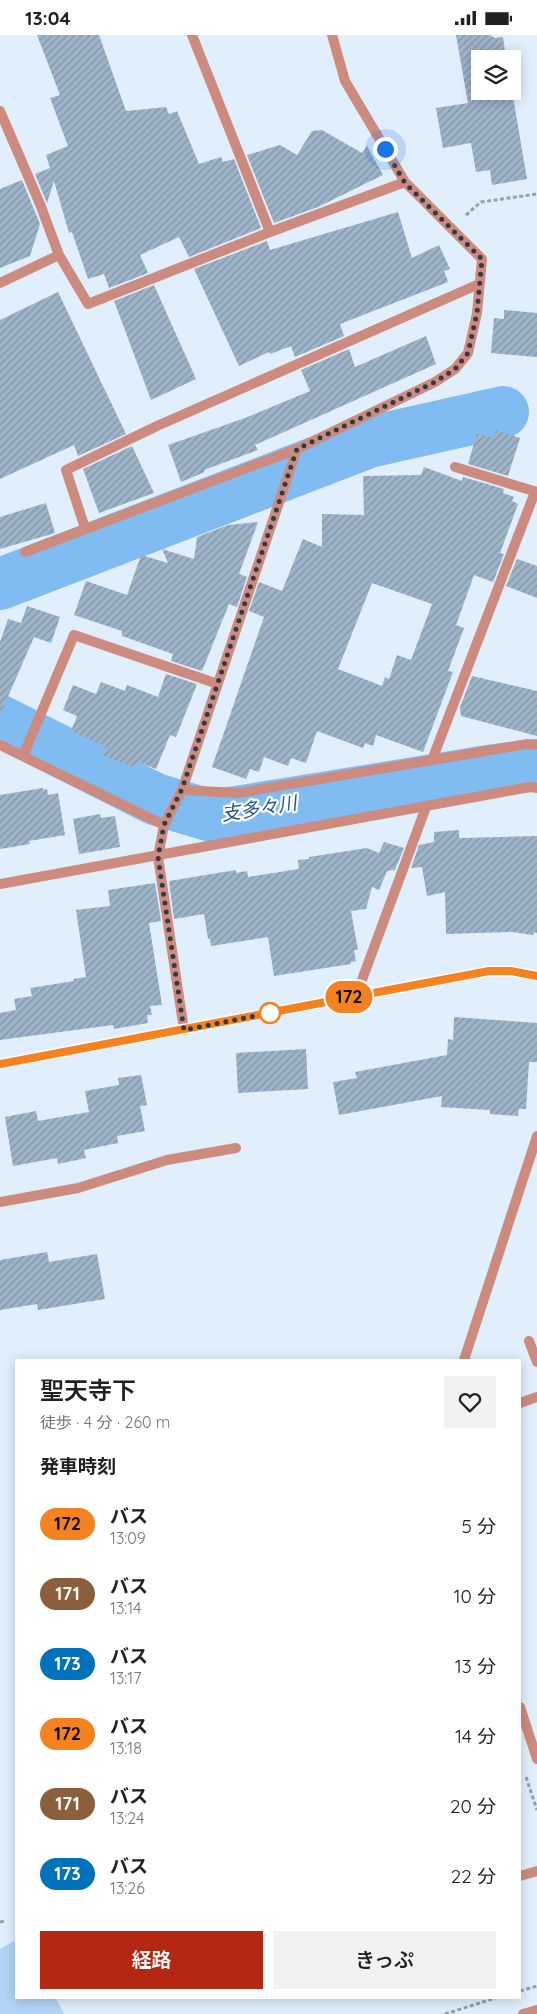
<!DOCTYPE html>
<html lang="ja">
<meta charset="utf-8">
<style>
:root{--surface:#fff;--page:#f2f2f2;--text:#202124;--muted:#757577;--accent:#b42712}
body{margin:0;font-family:Quicksand,"Noto Sans JP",sans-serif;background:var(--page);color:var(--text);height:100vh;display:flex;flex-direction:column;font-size:19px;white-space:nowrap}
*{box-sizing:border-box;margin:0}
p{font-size:16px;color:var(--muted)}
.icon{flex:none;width:28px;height:28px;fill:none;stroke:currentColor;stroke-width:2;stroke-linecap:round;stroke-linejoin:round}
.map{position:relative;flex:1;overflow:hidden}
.details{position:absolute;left:15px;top:1324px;width:506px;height:640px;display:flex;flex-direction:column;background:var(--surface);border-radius:0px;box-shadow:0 2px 12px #0003}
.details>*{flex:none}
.badge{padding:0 10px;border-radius:16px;font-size:18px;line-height:32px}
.controls{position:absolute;left:471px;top:15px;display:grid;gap:10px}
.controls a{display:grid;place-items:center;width:50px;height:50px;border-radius:0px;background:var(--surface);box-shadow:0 2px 12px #0003;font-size:25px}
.you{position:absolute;width:25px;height:25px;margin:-12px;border:4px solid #fff;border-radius:50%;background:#1a73e8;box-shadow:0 0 0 8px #1a73e833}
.map>.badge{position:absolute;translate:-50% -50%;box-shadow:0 0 0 2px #fff}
h2{padding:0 25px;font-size:19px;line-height:45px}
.round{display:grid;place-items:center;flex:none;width:52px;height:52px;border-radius:0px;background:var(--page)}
.headline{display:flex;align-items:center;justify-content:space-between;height:85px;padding:0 25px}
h1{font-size:24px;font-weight:600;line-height:38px}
.action{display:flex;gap:10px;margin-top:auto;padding:10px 25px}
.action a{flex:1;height:58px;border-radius:0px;background:var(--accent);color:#fff;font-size:20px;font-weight:600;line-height:58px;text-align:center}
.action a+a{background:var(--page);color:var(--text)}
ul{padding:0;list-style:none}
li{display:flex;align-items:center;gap:15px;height:70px;padding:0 25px}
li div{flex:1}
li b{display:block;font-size:19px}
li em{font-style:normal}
li .badge{min-width:55px;font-weight:700;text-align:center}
.status{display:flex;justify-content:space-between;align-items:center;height:35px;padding:0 25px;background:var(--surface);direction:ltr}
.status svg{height:14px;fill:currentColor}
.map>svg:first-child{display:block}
</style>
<div class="status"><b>13:04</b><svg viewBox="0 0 49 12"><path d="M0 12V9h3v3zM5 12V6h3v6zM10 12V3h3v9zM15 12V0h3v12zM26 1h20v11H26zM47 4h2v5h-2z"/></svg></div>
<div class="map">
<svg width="537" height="1979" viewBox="0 0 537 1979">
<defs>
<pattern id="building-hatch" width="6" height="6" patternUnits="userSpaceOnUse" patternTransform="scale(1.25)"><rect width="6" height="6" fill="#9eb4c9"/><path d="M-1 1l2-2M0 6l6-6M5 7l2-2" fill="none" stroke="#8194a5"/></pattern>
</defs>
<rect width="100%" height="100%" fill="#e1effc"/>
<path fill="#b1d4f7" d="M16,1905V1962L56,1963L64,1979H0V1914Z"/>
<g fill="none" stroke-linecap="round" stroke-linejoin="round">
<path stroke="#80bbf1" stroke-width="52" d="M0,549L369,407L503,377
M0,686L155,764L212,781L495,735L537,730"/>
</g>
<path fill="url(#building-hatch)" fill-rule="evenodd" d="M37,0H99L126,76L166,72L169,79L177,76L199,129L221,122L223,127L234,124L261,193L189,222L179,202L140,220L148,238L109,253L104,239L88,244L72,197L69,198L54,146L47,168L35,139L50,133L46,120L68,111L50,63L60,60Z
M456,0H490L495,3L503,2L506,24H480V56H512L527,144L492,150L490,135L476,137L471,108L443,113L436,73L468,68Z
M322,95L362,118L367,111L383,140L318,172L274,188L247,120L280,110L297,120L312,96Z
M22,145L40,189L30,221L0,233V154Z
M398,177L412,223L439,210L450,234L444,236L448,247L340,289L344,301L295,322L291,311L270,319L269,317L239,331L194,234L267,206L270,215Z
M154,250L196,344L151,365L114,266Z
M58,257L126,399L78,421L74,410L0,444V285Z
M504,275L537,278V322L491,318L494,283L504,284Z
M426,301L436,329L255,410L258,415L204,435L205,437L181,447L168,410L245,383L310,356L301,335L349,314L355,332Z
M496,395L520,403L508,441L468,429L477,398L494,403Z
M132,411L154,458L99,478L83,434Z
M424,432L462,446L463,442L504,454L503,458L514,462L512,466L518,469L500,518L504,519L493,547L474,540L456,590L464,593L448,636L453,637L423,717L376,700L373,711L365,708L363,713L317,696L306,728L291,723L288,731L264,722L259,737L250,734L246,744L212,732L264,582L249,576L259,547L282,556L303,504L322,512V479L364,480L363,441L421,440ZM372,548L432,569L411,625L397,620L389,644L385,642L382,651L338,634Z
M46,468L55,498L0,514V482Z
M258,487L239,539L247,542L237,572L229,569L202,636L171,626L173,619L122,601V596L74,580L86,546L127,560L141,520L168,528L162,514L194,524L197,502L228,490Z
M517,524L537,531V563L506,551Z
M27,571L60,582L51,608L34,602L0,680V607L8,584L21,588Z
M166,639L197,649L176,702L170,700L156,734L138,727L136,733L102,720L106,711L71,696L77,681L63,675L73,650L96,659L101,647L125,656L127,650L158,662Z
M472,641L537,656V701L461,681L460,672Z
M43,753V755L47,754L48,760L58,758L65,800L29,806L30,809L0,814V760Z
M100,779L101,783L115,781L120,812L79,819L73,784Z
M459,795V803L537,801V898L534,897L533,900L512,897L446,899L445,857L427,861L422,832L411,833L419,810L434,807V797Z
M384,807L404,813L395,835L387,836L379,855L372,852L366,874L351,876L358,915H354L356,926L351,927V929L274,941L268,902L211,911L210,904H208L204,879L174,884L169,846L236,835V838L247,836L248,842L299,834L298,825L309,824V822L367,813L379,818Z
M155,848L161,886L149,888L162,970L150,971L152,980H147L148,988L114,994L113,990L0,1005V978L16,975L14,964L32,961L30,953L74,946L73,944L86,942L76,875L110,871L108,855Z
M454,982L537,988V1027H529L526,1074H519L518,1081L490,1079V1075L441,1072L442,1061L339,1080L333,1047L357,1043L355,1037L447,1020L448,1004L453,1005Z
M306,1014L308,1054L238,1058L236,1018Z
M141,1040L147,1070L140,1071L145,1096L117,1101L118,1108L84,1115L86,1123L58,1129L57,1123L13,1131L5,1082L36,1076L38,1086L89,1077L85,1056L119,1050L118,1043Z
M47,1217L49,1227L97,1219L105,1264L38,1275L37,1269L0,1275V1225Z"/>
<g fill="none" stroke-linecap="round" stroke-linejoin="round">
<path stroke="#94a0ab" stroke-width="3" stroke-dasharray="4 2.5" stroke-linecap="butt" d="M466,180L481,167L537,159
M526,1742L537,1775
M0,1887L4,1886
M520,1956L537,1951
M445,1979L499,1962"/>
<path stroke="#cd8b7f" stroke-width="10" d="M192,0L270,197
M0,76L40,169L59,220L0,248
M59,220L88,269L270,197L405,147
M455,432L537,457
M85,493L66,435L157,391L479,249
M25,517L297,414L435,347L455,334L468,318L477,278L482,224L405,147L345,46L332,0
M0,710L164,790
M23,721L74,600L218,649
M432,725L535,457
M182,755L238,758L527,709L537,710
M0,849L530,752L537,753
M356,961L426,772
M184,995L158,822L164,790L182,755L297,414
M0,1167L78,1153L167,1125L236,1113
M529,1306L537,1327
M464,1325L537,1101
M520,1368L537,1362
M520,1672L537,1724
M520,1841L537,1836
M523,1979L537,1975"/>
<path stroke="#b75949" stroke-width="10" d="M0,1029L489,936H511L537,941"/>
</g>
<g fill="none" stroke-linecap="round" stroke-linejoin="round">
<defs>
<path id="line" d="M0,1029L489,936H511L537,941"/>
</defs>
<use href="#line" stroke="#fff" stroke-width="11"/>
<use href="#line" stroke="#f58220" stroke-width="8"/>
<path stroke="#323b43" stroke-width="5" stroke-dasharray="0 9" d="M270,978L184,995L158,822L164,790L182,754L297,414L435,347L455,334L468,318L477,278L482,224L405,148L385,114"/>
</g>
<circle fill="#fff" stroke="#f58220" stroke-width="2.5" cx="270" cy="978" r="10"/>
<g text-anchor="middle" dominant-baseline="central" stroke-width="4.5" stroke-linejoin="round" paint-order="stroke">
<g font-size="19" font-style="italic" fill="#225784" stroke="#fff">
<text transform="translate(259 773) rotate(-9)">支多々川</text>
</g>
</g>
</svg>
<div class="controls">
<a><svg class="icon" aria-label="layers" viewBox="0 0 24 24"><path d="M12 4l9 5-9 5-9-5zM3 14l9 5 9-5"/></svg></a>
</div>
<div class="you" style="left:385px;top:114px"></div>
<b class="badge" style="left:349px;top:962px;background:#f58220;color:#111">172</b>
<section class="details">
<div class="headline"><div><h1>聖天寺下</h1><p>徒歩 · 4 分 · 260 m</p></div><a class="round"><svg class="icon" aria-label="heart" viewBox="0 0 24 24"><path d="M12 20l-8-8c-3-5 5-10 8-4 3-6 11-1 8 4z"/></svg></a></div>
<h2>発車時刻</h2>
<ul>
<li><span class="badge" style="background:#f58220;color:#111">172</span><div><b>バス</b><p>13:09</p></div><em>5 分</em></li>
<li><span class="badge" style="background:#8b5e3c;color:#fff">171</span><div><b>バス</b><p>13:14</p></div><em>10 分</em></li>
<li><span class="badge" style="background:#0072bc;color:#fff">173</span><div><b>バス</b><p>13:17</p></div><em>13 分</em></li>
<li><span class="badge" style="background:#f58220;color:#111">172</span><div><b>バス</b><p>13:18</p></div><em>14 分</em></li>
<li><span class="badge" style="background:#8b5e3c;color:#fff">171</span><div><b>バス</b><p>13:24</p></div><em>20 分</em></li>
<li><span class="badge" style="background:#0072bc;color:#fff">173</span><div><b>バス</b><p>13:26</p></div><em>22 分</em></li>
</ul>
<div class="action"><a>経路</a><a>きっぷ</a></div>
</section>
</div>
